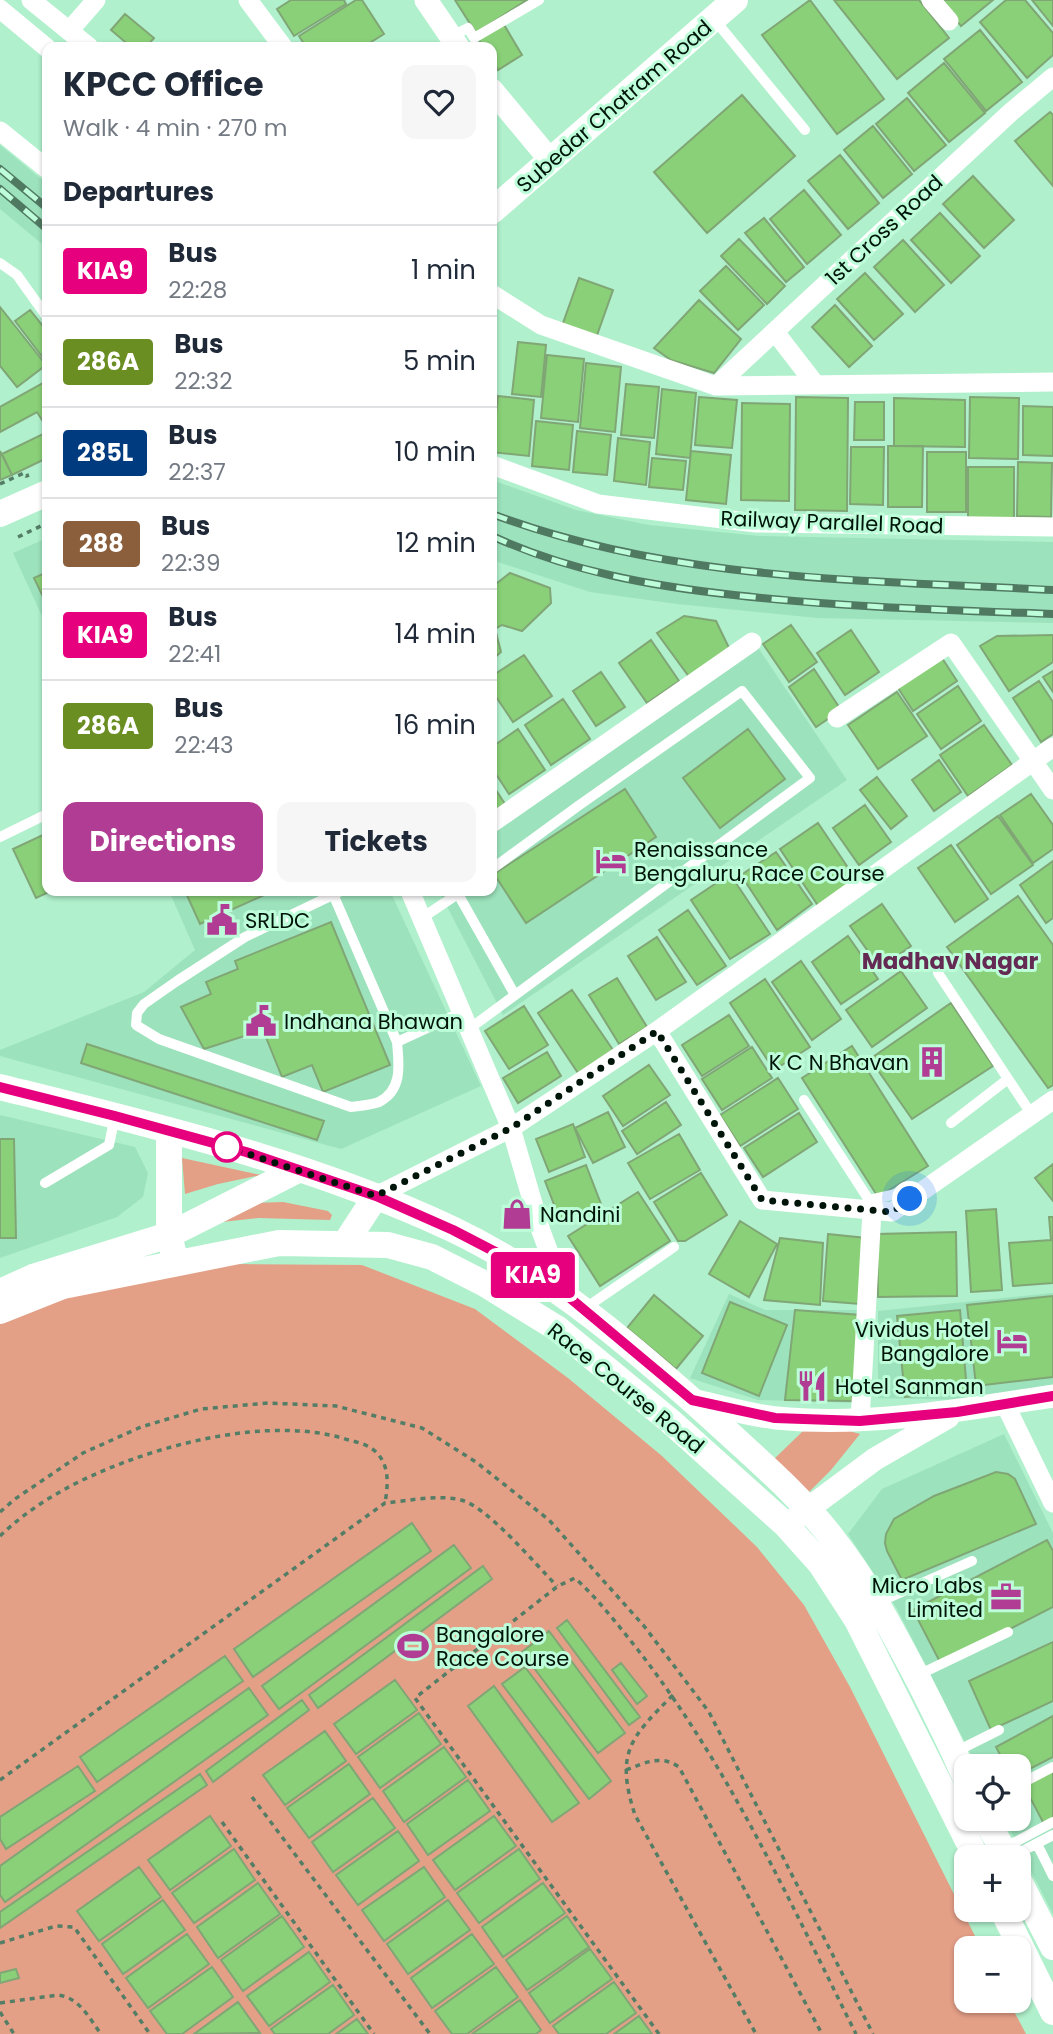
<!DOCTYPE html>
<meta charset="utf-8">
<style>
:root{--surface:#fff;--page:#f6f6f7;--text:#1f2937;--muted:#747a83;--line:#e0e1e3;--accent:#b13c93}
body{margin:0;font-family:Poppins,sans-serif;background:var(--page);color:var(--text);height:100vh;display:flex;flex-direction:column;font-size:26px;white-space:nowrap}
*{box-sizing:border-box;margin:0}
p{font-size:23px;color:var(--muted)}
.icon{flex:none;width:38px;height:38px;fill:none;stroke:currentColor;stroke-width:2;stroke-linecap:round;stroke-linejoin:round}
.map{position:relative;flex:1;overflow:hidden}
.side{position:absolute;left:42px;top:42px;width:455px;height:854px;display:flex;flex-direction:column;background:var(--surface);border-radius:14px;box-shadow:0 2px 5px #0004}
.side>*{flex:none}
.badge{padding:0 14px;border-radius:5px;font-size:24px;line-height:46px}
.controls{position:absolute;left:954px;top:1754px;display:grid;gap:14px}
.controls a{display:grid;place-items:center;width:77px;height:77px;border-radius:14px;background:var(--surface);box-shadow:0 2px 5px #0004;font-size:35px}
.you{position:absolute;width:35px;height:35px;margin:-18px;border:5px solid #fff;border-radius:50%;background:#1a73e8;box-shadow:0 0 0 10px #1a73e833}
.map>.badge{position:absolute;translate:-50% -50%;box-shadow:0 0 0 4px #fff}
h2{padding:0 21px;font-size:26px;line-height:63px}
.round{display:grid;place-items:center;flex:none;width:74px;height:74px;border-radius:14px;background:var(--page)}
.summary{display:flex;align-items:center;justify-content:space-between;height:119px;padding:0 21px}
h1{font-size:33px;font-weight:700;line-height:52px}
.cta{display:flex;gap:14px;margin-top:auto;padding:14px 21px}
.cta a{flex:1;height:80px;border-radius:14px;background:var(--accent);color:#fff;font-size:28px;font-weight:700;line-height:80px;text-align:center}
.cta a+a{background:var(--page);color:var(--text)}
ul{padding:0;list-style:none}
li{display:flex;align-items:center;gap:21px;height:91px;padding:0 21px;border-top:2px solid var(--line)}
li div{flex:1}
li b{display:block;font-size:26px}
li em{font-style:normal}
li .badge{min-width:77px;font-weight:700;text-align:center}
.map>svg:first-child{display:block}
</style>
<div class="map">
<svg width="1053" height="2034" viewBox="0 0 1053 2034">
<rect width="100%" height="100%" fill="#b0f0cc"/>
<path fill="#9ce2bc" d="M0,145L47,184V248L0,209Z
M492,480L576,510L649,525L759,536L1053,542V623L817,618L677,604L590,592L492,560Z
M47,538V627L13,553Z
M757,646L847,780L503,1015L439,891H492V831Z
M169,891H390L481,1086L341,1149L0,1056V1050L144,992L195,950Z
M0,1115L135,1147L148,1173L143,1197L117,1217L0,1258Z
M1053,1293V1388L969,1400L878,1398V1311Z
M729,1294L765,1310H861L857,1403L758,1400L690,1378Z
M1004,1434L1053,1533V1914L1004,1818H1018V1766H977L897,1609L848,1534L882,1489Z"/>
<path fill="#e49f87" d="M182,1158L261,1175L218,1184L185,1194Z
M283,1202L328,1211L332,1215L330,1220L259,1218L203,1224L254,1203Z
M234,1264L362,1265L475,1309L568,1378L662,1456L757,1547L804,1605L850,1687L981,1948H966V2000H1008L1026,2034H0V1323L117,1279Z
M831,1426L860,1434L831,1470L806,1495L773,1460L803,1431Z"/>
<path fill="#8ad078" stroke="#80a676" stroke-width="2" d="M291,0H344L346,4L294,36L277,9Z
M356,0H362L384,34L363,47H306L299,36Z
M455,0H527L476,33Z
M810,0L884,99L837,134L762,35Z
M834,0H919L949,38L897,79Z
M941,0H993L961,26Z
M1006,0H1025L1053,33V55L1027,78L980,22Z
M1032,0H1053V26Z
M125,14L154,38L146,47H131L111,30Z
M503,23L522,55L498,70L492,60V47H484L478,39Z
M980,30L1022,82L986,111L944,59Z
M944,63L985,113L949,142L908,93Z
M742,95L795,156L707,233L654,172Z
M907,98L946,145L914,171L876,124Z
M1050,112L1053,115V186L1015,141Z
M873,126L912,174L883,198L844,150Z
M840,155L879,203L848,229L808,181Z
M973,176L1014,220L984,248L943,204Z
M804,190L841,235L807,264L770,219Z
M940,213L980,256L951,283L911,240Z
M764,218L804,267L786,282L745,233Z
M739,239L785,286L767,304L721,256Z
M903,240L944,285L915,312L874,267Z
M726,266L764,305L738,330L700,291Z
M865,273L903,314L874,340L837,299Z
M579,278L613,290L596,338L562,326Z
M699,300L741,339L714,373L671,360L654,348Z
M835,305L872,346L849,367L812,327Z
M0,307L46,365L17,387L0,366Z
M30,310L47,331V363L15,321Z
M518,342L546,345L541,397L512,394Z
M547,355L584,359L578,422L541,418Z
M586,363L621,367L615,432L580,428Z
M45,382L47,386V428L37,412L0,432V407Z
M626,384L659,387L654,438L621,435Z
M662,389L696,393L690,458L656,454Z
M498,396L534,400L529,456L492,452Z
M699,397L737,400L732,448L695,445Z
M796,397L848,398L847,511L795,510Z
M970,397L1019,398L1018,459L969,458Z
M894,398L965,400V447L894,446Z
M855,402H884V440H854Z
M742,403L790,404L789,501L741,500Z
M1023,406L1053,407V456L1023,455Z
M536,421L573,425L569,470L532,466Z
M577,431L611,435L607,475L573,472Z
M47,432V458L12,475L2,454Z
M618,438L650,442L646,485L614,481Z
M888,446H923L922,507H888Z
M851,447H884L883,505L850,504Z
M0,451L12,475L0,480Z
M691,451L731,455L726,504L686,500Z
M927,452H966V512H927Z
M652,458L686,461L683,490L649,487Z
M1018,462L1052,463L1051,517L1017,516Z
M968,467H1014V520H968Z
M47,572V605L34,578Z
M510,573L550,588L551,603L522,631L502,625L495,629L501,652L492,660V587Z
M684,616L716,621L730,650L690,678L657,633Z
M791,625L817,662L789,682L763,644Z
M851,630L879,672L845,695L817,653Z
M1053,635V662L1009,691L980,646L997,636Z
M651,640L679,681L647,703L619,663Z
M524,655L552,696L513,722L492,691V676Z
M942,658L957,681L913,711L898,688Z
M814,669L841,710L816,727L789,687Z
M1053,671V692L1043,677Z
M601,672L625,707L596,726L573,691Z
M1039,681L1053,702V734L1041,742L1013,698Z
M958,686L981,721L941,749L917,714Z
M897,692L927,736L878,769L848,725Z
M563,699L590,739L551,765L525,725Z
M984,725L1012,765L968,796L940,755Z
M518,729L545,770L509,794L492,768V747Z
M748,729L785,779L720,828L683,778Z
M939,760L961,792L934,811L912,780Z
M877,777L907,816L891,829L860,790Z
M492,784L505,804L492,812Z
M625,789L656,837L526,923L494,874Z
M1031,794L1053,825V849L1033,863L1000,815Z
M865,805L891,842L859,865L833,828Z
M998,816L1033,865L991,894L957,845Z
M818,823L859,884L821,910L780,849Z
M47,833V891H51L36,898L13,849Z
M951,845L988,899L955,922L918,868Z
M776,852L812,904L777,930L741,875Z
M1053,861V918L1046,923L1020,885Z
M730,874L770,934L730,959L691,900Z
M185,891H273L200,924Z
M1018,896L1053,945V1085L1048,1088L947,947Z
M882,904L911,946L880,968L850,926Z
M688,910L726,966L697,985L659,930Z
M331,922L390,1065L323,1092L312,1065L282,1077L263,1030L204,1049L181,1007L211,994L206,982L238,969L235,961Z
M848,936L878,979L841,1004L812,962Z
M657,937L686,982L656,1000L628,956Z
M801,961L841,1019L812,1040L772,982Z
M901,971L927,1008L872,1047L846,1010Z
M617,978L647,1027L619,1044L589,995Z
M765,979L810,1047L774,1070L730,1003Z
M572,990L613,1050L578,1073L538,1013Z
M951,1003L993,1066L912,1119L870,1059Z
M524,1006L548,1045L509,1069L485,1031Z
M729,1015L749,1046L702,1076L682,1045Z
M87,1044L324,1121L317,1140L81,1063Z
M852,1046L928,1166L878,1197L802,1078Z
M752,1047L772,1078L722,1110L702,1079Z
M547,1052L561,1076L518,1103L503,1078Z
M649,1065L670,1095L623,1126L603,1096Z
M778,1078L798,1109L740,1146L720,1115Z
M666,1102L681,1125L637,1154L622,1131Z
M608,1112L625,1147L593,1163L575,1128Z
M799,1113L817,1142L763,1177L744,1148Z
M573,1124L585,1157L549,1172L536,1139Z
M679,1134L700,1170L650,1199L628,1163Z
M0,1139H14L16,1238H0Z
M1053,1164V1201L1035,1178Z
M586,1165L601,1204L560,1220L545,1181Z
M701,1173L727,1215L685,1241H678L654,1202Z
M638,1192L670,1241L600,1286L568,1236Z
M996,1209L1002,1290L971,1292L966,1211Z
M1049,1217H1053V1283L1013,1286L1009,1243L1051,1240Z
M740,1221L777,1244L749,1297L709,1274Z
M956,1232L957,1296L878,1297L877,1234Z
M828,1234L866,1238L860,1304L823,1301Z
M780,1238L823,1243L820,1305L764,1300Z
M654,1295L703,1336L676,1369L627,1328Z
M1053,1296V1377L976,1386L967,1305Z
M730,1302L787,1325L759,1396L702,1373Z
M795,1310L861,1315L852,1401L785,1400Z
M960,1310L967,1391L905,1397L897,1316Z
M996,1472L1008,1474L1015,1479L1036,1524L902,1580L887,1551L885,1543L886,1534L894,1519L934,1496Z
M412,1523L431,1551L253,1677L234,1649Z
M1047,1540L1053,1551V1607L941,1664L913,1610Z
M454,1545L471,1568L279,1709L262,1686Z
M483,1566L492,1579L318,1708L309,1695Z
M567,1620L640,1717L629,1725L557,1628Z
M549,1631L625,1733L598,1753L522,1652Z
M1053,1642V1701L991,1730L969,1681Z
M225,1656L243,1681L97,1782L80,1757Z
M621,1663L647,1696L637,1704L612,1670Z
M525,1667L611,1781L589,1799L502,1684Z
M395,1680L417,1710L356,1754L334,1724Z
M494,1686L579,1803L552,1822L468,1706Z
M249,1688L268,1715L5,1902L0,1895V1866Z
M302,1700L309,1710L213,1782L206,1771Z
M419,1713L441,1744L380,1788L358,1757Z
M1053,1716V1757L1018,1775V1766H1006L996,1747Z
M325,1731L346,1761L285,1805L263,1775Z
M444,1747L466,1777L404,1822L383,1791Z
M349,1764L370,1794L309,1838L287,1808Z
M78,1766L95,1791L6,1849L0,1839V1817Z
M1053,1771V1819L1044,1824L1024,1786Z
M200,1774L207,1785L0,1928V1912Z
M468,1780L490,1811L428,1855L407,1824Z
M373,1798L395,1828L333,1872L312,1842Z
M210,1816L231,1846L170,1890L148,1860Z
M494,1816L516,1846L455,1890L433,1860Z
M398,1831L419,1861L358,1905L336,1875Z
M234,1849L255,1880L194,1923L172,1893Z
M519,1849L540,1879L479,1923L457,1893Z
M139,1867L161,1897L99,1941L77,1911Z
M424,1867L445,1897L384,1941L362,1910Z
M258,1883L280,1914L218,1958L197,1927Z
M543,1883L565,1913L503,1957L482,1927Z
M163,1900L185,1930L123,1974L102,1944Z
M448,1900L470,1930L408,1974L387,1944Z
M282,1916L304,1947L243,1991L221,1960Z
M567,1916L589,1947L527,1990L506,1960Z
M187,1934L209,1964L148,2008L126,1978Z
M472,1934L494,1964L432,2008L411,1978Z
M590,1949L612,1979L550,2023L529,1993Z
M309,1952L330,1982L269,2026L247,1996Z
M212,1967L233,1997L182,2034H167L150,2011Z
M496,1967L518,1997L467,2034H452L435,2011Z
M16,1969L19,1978L0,1983V1973Z
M614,1982L636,2013L606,2034H559L553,2026Z
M333,1985L354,2015L328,2034H275L271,2029Z
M520,2000L541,2030L536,2034H472Z
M238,2002L260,2033L194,2034Z
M639,2016L652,2034H614Z
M357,2019L368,2034H336Z"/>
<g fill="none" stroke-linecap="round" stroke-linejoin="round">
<path stroke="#547d66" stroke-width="3.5" stroke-dasharray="5 5" stroke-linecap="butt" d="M0,484L24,473L26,476L29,475
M18,537L47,523
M0,1512L15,1499L83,1453L141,1427L201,1409L268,1403L336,1406L422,1428L476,1462L549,1520L644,1626L709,1712L873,2034
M0,1536C28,1509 63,1488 98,1473C166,1443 269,1417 342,1438C354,1442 367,1443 376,1452C390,1466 388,1485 385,1503
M673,1695C630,1738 615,1753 635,1815L756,2034
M626,1770C645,1763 660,1754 679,1767L822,2034
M0,1780L385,1503C408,1501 437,1494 461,1500C487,1506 536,1565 557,1586
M252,1797L430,2034
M222,1822L374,2034
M0,1943L56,1926L74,1927L150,2034
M0,2003L58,1995C80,1998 89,2018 101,2034
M0,2012L14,2034
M659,2034L415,1698L558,1586L575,1578C599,1600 618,1625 638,1650C729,1767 790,1902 856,2034"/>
<path stroke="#fff" stroke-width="10" d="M714,19L805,130
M450,37L468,28L474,38L539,0
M0,263L17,275L47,317
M0,837L47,814
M341,891L245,937L177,981L144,1004L137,1013L136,1025L159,1039L351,1107C359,1106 371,1105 379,1102C403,1090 399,1064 397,1042L462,1012
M333,894L397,1042
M458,894L515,995
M422,918L462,891
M938,973L1032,1115
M469,1029L810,778L742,691L578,806L492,869
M804,1100L869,1200L905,1192L910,1199
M951,1123L1008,1079
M45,1183L109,1145L115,1116
M584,1309L674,1247
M879,1602L972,1561
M916,1676L1008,1632
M955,1752L999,1730
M1018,1785L1053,1767
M1037,1844L1053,1876
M1004,1848L1053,1822
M1011,1857L1053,1835"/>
<path stroke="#fff" stroke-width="19" d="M31,0L89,47
M248,0L283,47
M931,0L949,21
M0,9L47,48
M69,31L96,0
M0,131L47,169
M492,294L541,325L716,386L1053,382
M775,332L816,385
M716,386L1011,112L1053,77
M492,465L598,504L756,523L1053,527
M837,718L951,643L1053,790
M492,823L752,642
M410,891L511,1128L541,1231L564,1293
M657,1031L762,1200L892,1212L1053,1100
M376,1196L511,1128L657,1031L1053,747
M1005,1404L1053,1503
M860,1421L872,1211"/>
<path stroke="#fff" stroke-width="23" d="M426,0L458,47
M492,90L551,161
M692,1400C719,1406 748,1415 776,1418C869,1427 961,1410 1053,1396
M793,1520L875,1459L948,1417"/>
<path stroke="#fff" stroke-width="26" d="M492,211L735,0
M0,514L47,493
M0,1087C153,1125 309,1162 452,1229C555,1278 640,1353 723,1428C761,1463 802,1498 833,1539C869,1585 893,1632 920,1683C936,1715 952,1746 966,1779
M169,1130V1235L173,1251
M346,1242L376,1196
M0,1292L33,1277L169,1235L298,1170
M0,1311L63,1286L279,1243L388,1245L432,1257L485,1284L558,1329L670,1421L786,1525L820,1563L857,1620L976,1857
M985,1818L1007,1857
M1018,1879L1053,1947
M1002,1909L1053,2012"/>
<defs>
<path id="rail" d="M0,169L47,208
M0,189L47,229
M492,514C670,581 865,580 1053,590
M492,536C568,571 651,586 734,595C840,607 946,610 1053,614"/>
</defs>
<use href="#rail" stroke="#507962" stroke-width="8"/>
<use href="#rail" stroke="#bdfdd9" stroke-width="5" stroke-dasharray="16" stroke-linecap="butt"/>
</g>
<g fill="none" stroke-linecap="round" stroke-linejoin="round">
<defs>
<path id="line" d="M0,1087L115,1116L246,1152L376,1196L453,1230L507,1258L564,1293L692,1400L775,1418L860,1421L957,1412L1053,1396"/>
</defs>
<use href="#line" stroke="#fff" stroke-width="16"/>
<use href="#line" stroke="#e6007e" stroke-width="10"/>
<path stroke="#00150a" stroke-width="7" stroke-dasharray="0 12.6" d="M227,1147L376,1196L511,1128L657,1031L762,1200L892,1212L910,1199"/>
</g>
<defs>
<symbol id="hotel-bare" viewBox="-9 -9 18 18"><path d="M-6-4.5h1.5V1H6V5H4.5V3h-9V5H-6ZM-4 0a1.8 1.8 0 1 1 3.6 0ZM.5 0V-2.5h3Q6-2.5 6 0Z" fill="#b13c93" stroke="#bdfdd9" stroke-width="2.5" paint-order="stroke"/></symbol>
<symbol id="civic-bare" viewBox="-9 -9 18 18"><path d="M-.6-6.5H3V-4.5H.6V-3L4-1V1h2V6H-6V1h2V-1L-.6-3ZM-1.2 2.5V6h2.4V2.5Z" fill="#b13c93" stroke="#bdfdd9" stroke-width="2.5" paint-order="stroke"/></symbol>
<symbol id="building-bare" viewBox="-9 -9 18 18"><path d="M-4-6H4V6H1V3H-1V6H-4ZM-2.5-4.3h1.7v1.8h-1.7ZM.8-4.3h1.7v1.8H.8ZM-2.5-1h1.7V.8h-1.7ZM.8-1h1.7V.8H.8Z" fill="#b13c93" stroke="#bdfdd9" stroke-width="2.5" paint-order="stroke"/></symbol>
<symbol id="shop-bare" viewBox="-9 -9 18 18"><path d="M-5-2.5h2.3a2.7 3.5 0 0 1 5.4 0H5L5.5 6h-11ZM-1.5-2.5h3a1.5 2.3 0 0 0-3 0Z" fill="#b13c93" stroke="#bdfdd9" stroke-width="2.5" paint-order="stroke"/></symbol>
<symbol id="restaurant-bare" viewBox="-9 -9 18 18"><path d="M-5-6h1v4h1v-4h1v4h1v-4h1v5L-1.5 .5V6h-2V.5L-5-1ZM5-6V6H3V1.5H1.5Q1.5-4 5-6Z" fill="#b13c93" stroke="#bdfdd9" stroke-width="2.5" paint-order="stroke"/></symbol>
<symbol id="office-bare" viewBox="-9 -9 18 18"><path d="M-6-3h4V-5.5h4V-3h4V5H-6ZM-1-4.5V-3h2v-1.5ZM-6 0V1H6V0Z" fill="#b13c93" stroke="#bdfdd9" stroke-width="2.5" paint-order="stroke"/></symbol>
<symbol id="stadium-bare" viewBox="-9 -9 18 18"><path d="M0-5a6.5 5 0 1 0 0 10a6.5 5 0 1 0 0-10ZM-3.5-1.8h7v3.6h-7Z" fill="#b13c93" stroke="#bdfdd9" stroke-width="2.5" paint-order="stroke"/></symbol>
</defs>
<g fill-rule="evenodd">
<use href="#hotel-bare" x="589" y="839" width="44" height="44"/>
<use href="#civic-bare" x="200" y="898" width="44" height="44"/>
<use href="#civic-bare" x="239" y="999" width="44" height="44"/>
<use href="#building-bare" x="910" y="1040" width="44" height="44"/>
<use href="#shop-bare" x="495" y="1192" width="44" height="44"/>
<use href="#hotel-bare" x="990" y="1319" width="44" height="44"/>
<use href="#restaurant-bare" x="790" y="1364" width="44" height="44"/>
<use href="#office-bare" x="984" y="1575" width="44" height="44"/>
<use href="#stadium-bare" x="391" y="1624" width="44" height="44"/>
</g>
<circle fill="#fff" stroke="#e6007e" stroke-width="3.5" cx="227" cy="1147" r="14"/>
<g text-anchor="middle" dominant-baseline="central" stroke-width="6" stroke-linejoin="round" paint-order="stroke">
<g font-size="21" fill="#00150a" stroke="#bdfdd9">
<text transform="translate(614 106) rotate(-41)">Subedar Chatram Road</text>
<text transform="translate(884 230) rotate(-43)">1st Cross Road</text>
<text transform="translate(832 522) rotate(2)">Railway Parallel Road</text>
<text transform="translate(626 1388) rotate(39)">Race Course Road</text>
</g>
<g font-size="21" fill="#00150a" stroke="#bdfdd9" text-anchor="start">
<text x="634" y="849">Renaissance<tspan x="634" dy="24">Bengaluru, Race Course</tspan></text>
<text x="245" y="920">SRLDC</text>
<text x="284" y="1021">Indhana Bhawan</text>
<text x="909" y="1062" text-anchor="end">K C N Bhavan</text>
<text x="540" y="1214">Nandini</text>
<text x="989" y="1329" text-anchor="end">Vividus Hotel<tspan x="989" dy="24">Bangalore</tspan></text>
<text x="835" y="1386">Hotel Sanman</text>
<text x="983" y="1585" text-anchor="end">Micro Labs<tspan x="983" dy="24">Limited</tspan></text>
<text x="436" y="1634">Bangalore<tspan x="436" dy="24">Race Course</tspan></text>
</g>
<g font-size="23" font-weight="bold" fill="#642a54" stroke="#bdfdd9">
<text x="950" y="961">Madhav Nagar</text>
</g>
</g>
</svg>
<div class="controls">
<a><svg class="icon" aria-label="locate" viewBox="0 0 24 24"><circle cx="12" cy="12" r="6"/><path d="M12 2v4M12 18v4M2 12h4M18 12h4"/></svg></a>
<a>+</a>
<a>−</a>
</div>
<div class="you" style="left:910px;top:1199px"></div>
<b class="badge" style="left:533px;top:1275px;background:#e6007e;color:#fff">KIA9</b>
<section class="side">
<div class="summary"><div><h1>KPCC Office</h1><p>Walk · 4 min · 270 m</p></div><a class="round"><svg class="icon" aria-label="heart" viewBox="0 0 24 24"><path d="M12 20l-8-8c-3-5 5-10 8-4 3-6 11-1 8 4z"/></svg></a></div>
<h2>Departures</h2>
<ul>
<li><span class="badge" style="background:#e6007e;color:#fff">KIA9</span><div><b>Bus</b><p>22:28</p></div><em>1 min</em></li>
<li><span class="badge" style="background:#6b8e23;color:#fff">286A</span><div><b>Bus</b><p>22:32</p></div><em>5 min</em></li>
<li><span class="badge" style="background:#003b80;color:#fff">285L</span><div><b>Bus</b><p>22:37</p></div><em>10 min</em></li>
<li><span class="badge" style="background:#8b5e3c;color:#fff">288</span><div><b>Bus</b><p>22:39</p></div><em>12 min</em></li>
<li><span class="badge" style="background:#e6007e;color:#fff">KIA9</span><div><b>Bus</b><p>22:41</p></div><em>14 min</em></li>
<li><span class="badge" style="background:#6b8e23;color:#fff">286A</span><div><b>Bus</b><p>22:43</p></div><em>16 min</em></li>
</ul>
<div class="cta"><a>Directions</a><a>Tickets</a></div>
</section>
</div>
